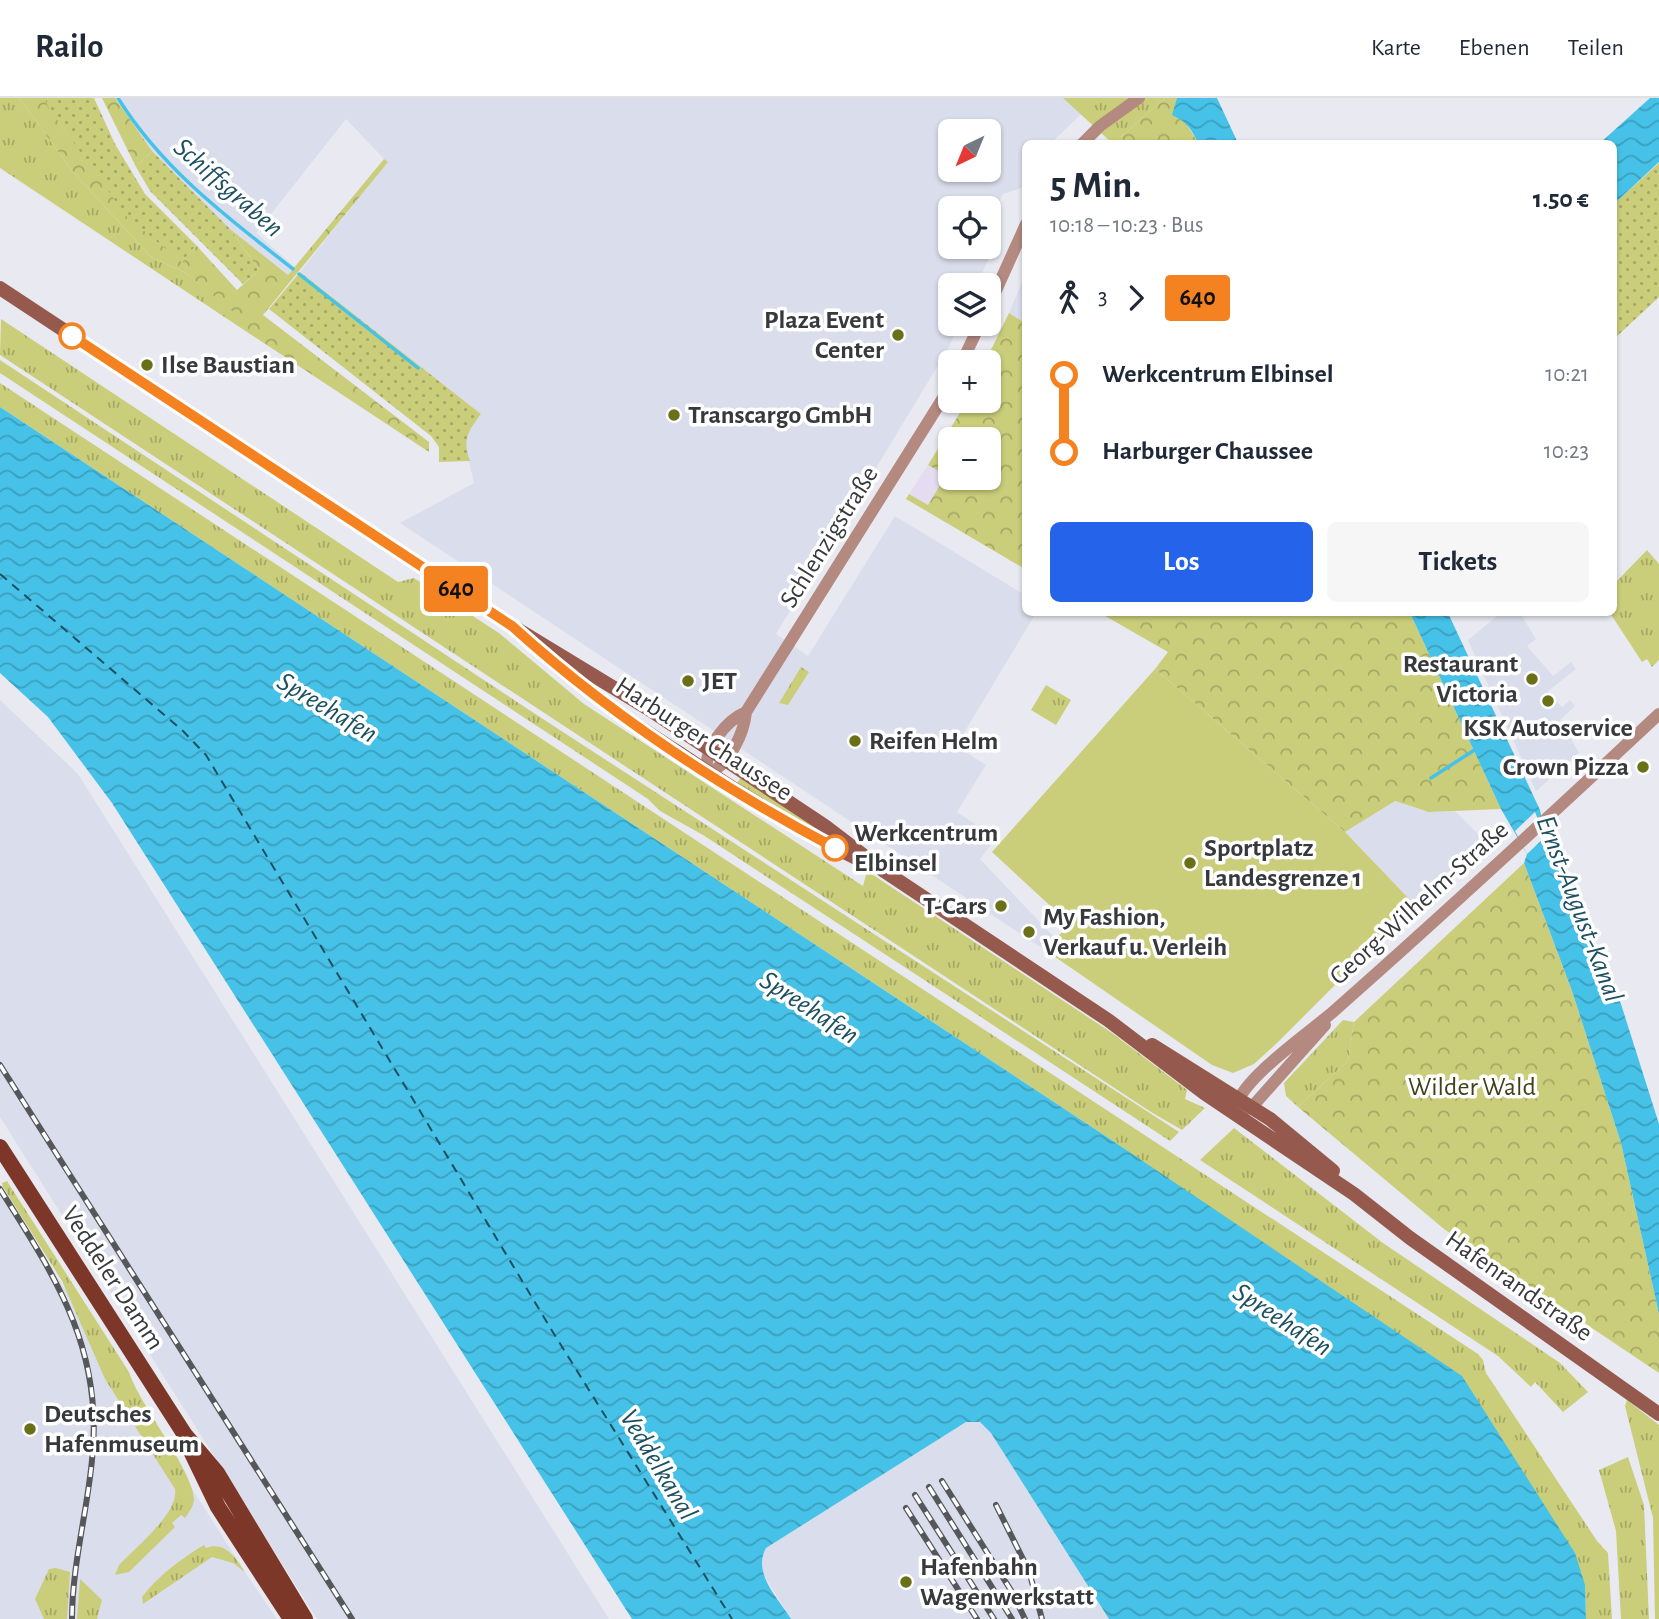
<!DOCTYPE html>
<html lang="de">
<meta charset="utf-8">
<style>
:root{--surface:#fff;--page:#f6f6f7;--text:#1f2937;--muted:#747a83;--line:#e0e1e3;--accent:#2563eb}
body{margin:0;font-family:"Alegreya Sans",sans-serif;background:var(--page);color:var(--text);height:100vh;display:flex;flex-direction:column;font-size:26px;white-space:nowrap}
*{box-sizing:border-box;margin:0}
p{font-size:23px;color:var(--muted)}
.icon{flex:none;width:38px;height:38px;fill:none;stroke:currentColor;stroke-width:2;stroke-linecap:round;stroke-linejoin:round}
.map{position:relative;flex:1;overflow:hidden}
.drawer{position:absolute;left:1022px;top:42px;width:595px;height:476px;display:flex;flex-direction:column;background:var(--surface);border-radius:10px;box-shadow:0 2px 5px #0004}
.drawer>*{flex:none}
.badge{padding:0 14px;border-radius:5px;font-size:24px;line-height:46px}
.needle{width:46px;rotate:223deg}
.buttons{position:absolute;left:938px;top:21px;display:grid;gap:14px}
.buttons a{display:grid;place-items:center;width:63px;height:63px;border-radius:10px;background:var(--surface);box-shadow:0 2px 5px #0004;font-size:35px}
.map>.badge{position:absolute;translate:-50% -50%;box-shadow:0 0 0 4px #fff}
.legs{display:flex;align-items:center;gap:10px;height:77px;padding:0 28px;font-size:23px}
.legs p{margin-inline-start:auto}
.overview{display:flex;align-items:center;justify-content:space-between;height:119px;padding:0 28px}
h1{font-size:38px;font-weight:600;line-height:52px}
.action{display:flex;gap:14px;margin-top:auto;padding:14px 28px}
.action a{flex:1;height:80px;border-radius:10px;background:var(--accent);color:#fff;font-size:28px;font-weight:600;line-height:80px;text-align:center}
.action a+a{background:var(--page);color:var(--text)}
ul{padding:0 28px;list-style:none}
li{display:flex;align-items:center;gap:24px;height:77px;font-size:26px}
li i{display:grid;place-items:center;width:10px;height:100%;margin:0 9px;background:currentColor}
li i::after{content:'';width:18px;height:18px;margin:-9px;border:5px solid;border-radius:50%;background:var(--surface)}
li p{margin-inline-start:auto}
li:first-child i{background:linear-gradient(#0000 50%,currentColor 0)}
li:last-child i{background:linear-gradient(currentColor 50%,#0000 0)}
header{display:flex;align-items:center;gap:42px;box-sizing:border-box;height:98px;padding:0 35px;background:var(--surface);border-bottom:2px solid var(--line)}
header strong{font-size:33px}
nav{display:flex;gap:38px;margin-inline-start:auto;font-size:24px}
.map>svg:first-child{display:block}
</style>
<header>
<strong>Railo</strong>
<nav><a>Karte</a><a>Ebenen</a><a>Teilen</a></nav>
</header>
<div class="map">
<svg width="1659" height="1521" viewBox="0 0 1659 1521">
<defs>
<pattern id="grass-tufts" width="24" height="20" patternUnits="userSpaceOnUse" patternTransform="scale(1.75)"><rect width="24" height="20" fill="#cace7a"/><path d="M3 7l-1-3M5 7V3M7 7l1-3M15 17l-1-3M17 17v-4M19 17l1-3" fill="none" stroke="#a5a865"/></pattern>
<pattern id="forest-crowns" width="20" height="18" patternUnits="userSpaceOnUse" patternTransform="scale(1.75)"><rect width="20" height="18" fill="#cace7a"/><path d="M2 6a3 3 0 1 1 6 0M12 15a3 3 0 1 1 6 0" fill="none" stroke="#a5a865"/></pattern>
<pattern id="garden-dots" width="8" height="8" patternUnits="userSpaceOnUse" patternTransform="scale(1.75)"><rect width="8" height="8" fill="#cace7a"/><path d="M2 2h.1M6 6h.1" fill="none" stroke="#a5a865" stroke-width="1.8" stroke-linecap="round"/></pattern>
<pattern id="water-waves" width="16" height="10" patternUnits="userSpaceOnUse" patternTransform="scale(1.75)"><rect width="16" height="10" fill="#46c2e8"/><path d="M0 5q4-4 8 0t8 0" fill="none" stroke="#3b9fbd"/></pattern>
</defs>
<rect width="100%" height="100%" fill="#e9eaf1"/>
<path fill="#e5dcf1" d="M928,367L946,377L928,407L909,396Z"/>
<path fill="#daddeb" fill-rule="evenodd" d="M115,0H1098L1051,45L1026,46L1025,83L1021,90L1003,96L989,122V110H950V149H989V130L994,148L977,187H950V226H959L949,249L776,536L808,558L895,418L1025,497L1026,514L1036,515L956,648L986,667L957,714L996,740L980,761L1056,841L1045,852L400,425L474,385L465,348L467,334L481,316L300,174L387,64L346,21L256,135L295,169L288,177L230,131L152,53ZM950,33H989V72H950Z
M1025,177V225L1009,215Z
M1502,514L1520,515L1536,541L1527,548L1553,578L1571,564L1576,571L1547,594L1562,609L1570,602L1575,608L1560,622L1579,655L1536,693L1468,542Z
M0,602L78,676L609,1521H317L0,1019Z
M1395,703L1429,714L1455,713L1479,737L1478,747L1415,807L1345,734Z
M0,1089L247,1477L277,1521H0Z
M966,1324H980L991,1335L1109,1521H791L762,1474L760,1461L766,1450Z"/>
<path fill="url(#grass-tufts)" d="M0,0H19L73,74L151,159L186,175L243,221L244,232L0,70Z
M1063,0H1165L1113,46Z
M1,221L398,484L414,480L499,535L584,606L863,788L867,773L1112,935L1187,992L1185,1001L1205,1010L1182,1032L1151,1014L0,257Z
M0,262L546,623L1179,1034L1170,1043L703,737L660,713L648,701L0,275Z
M0,285L1478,1256L1483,1262L1486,1275L1597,1443L1608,1455L1612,1521H1586L1585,1487L1235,1128L1107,1039L0,309Z
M1647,452L1659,466V562L1652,569L1647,561L1642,564L1610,515L1614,514V486Z
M801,569L809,574L788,607L779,605Z
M1046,587L1071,602L1056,627L1031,612Z
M741,679L817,729L815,731L737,685Z
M1343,922L1354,924L1348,963L1298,1009L1286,998L1284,985Z
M1234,1030L1383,1145L1560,1265L1588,1294L1563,1314L1535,1284L1531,1289L1498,1258L1200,1062Z
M7,1083L129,1274C140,1308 193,1372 194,1401C194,1408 189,1414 185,1420L181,1417L172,1425L175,1429L129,1474L115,1477L119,1467C136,1449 179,1415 175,1391L105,1281L62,1183L3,1089L2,1085Z
M1627,1302L1659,1327V1521H1655L1653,1420L1625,1308Z
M1628,1359L1644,1407L1649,1521H1621L1616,1433L1599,1372Z
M204,1447L206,1450C225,1443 236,1460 245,1474L233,1465L212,1459L143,1506L142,1499C159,1477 181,1461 204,1447Z
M56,1470L70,1474L67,1521H44L35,1501L49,1471Z
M80,1481L102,1502L97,1521H77Z"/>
<path fill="url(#forest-crowns)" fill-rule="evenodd" d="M19,0H46C55,33 154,132 182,164L196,147L237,192L259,172L230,131L288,177L384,61L388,64L263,217L429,344V354L244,232L242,221L186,175L151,159L73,74Z
M102,0H115L152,53L136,69Z
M1165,0H1177C1176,18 1191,30 1198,45L1113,46Z
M1009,215L1025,225V471L906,401L909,396L928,407L946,377L928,367L967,303H989V264H985ZM950,341H989V380H950Z
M1100,515H1410L1501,711L1429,714L1395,703L1345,734L1155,571L1168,554Z
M1524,765L1572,893L1621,1045L1659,1216V1275L1444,1131L1298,1009L1348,963L1354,924Z"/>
<path fill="url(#garden-dots)" d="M45,0H94L115,46L145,96L196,147L182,164L127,119L48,9Z
M152,53L230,131L259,172L243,186L150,93L136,69Z
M1659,65V199L1614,241V106Z
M300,174L481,316C468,333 462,342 470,363L439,364V349L431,338L269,211Z"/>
<path fill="#cace7a" d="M1155,571L1345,734L1415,807L1277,945L1254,966L1233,975L1212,967L1045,852L1070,826L992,754Z"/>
<path fill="url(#water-waves)" d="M1177,0H1217L1238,45H1198C1192,32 1186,23 1172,17Z
M1650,0H1659V64L1614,106V46L1600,45Z
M0,309L1107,1039L1462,1278L1575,1455L1585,1487L1586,1521H1109L991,1335L980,1324H966L766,1450C752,1475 778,1500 791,1521H632L112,705L48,619L0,575Z
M1410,515H1448L1540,712L1544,732L1621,906L1659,1026V1216L1621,1045L1572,893L1524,765L1527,756L1501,711Z"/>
<path fill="#e9eaf1" d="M1535,714L1545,739L1527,756L1515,733Z"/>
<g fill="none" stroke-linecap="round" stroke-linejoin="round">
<path stroke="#46c2e8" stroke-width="3.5" d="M118,0C162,71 228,120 293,171
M299,176L418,270
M1431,680L1476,651"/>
<path stroke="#1d5060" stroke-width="2" stroke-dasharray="9 7" stroke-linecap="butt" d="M0,476L183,633L206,657L554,1236L732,1521"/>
<path stroke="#b38980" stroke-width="12" d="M1082,46L1100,28L1139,0
M989,208L1026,126
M962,264L980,226
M746,614C727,622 701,652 708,675C729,668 744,635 746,614L950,289
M1236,1008C1244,979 1310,934 1334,913C1444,816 1552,716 1659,616
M1244,1012L1252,1009L1325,927"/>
<path stroke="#955a4d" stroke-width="14" d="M0,190L512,528L647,610L825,728L884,773L1108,922L1204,995L1354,1096L1410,1140L1659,1316
M533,547C579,589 628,622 679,655C737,694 795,730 858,761
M1152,947L1270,1021L1333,1073"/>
<path stroke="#7d3728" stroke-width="16" d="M0,1049L185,1337L217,1375L305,1521
M189,1349L218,1409L291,1521"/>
<defs>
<path id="rail" d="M0,967L352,1521
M0,1091C56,1180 104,1252 92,1362C87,1415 72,1468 72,1521
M942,1383L1012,1494L1025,1521
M929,1389L1012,1521
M915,1397L994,1521
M996,1407L1029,1473L1042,1521
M906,1410L977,1521"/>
</defs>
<use href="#rail" stroke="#56575b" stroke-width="6"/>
<use href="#rail" stroke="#fff" stroke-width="3.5" stroke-dasharray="10" stroke-linecap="butt"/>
</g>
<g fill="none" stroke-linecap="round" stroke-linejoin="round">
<defs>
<path id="line-1" d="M72,238L512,528C609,616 720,689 835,750"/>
</defs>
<use href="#line-1" stroke="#fff" stroke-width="16"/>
<use href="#line-1" stroke="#f58220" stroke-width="10"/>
</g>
<g fill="#6a7017" stroke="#fff" stroke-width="2.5">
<circle cx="898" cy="237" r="7"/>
<circle cx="147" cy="267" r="7"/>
<circle cx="674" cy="317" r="7"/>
<circle cx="1532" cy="581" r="7"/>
<circle cx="688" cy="583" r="7"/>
<circle cx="1548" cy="603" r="7"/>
<circle cx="855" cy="643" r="7"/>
<circle cx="1643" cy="669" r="7"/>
<circle cx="1190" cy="765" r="7"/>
<circle cx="1001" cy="808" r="7"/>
<circle cx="1029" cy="834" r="7"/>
<circle cx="30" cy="1331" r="7"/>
<circle cx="906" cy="1484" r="7"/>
</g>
<g fill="#fff" stroke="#f58220" stroke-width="3.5">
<circle cx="72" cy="238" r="12"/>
<circle cx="835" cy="750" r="12"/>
</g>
<g text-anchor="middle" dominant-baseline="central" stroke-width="7" stroke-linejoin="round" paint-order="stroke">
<g font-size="26" font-weight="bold" fill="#38393c" stroke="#fff" text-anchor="start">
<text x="884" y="222" text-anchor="end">Plaza Event<tspan x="884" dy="30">Center</tspan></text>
<text x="161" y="267">Ilse Baustian</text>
<text x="688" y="317">Transcargo GmbH</text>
<text x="1518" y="566" text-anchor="end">Restaurant<tspan x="1518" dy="30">Victoria</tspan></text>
<text x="702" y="583">JET</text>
<text x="1548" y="630" text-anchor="middle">KSK Autoservice</text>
<text x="869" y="643">Reifen Helm</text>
<text x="1629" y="669" text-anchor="end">Crown Pizza</text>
<text x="1204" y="750">Sportplatz<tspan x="1204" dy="30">Landesgrenze 1</tspan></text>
<text x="987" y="808" text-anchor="end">T-Cars</text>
<text x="1043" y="819">My Fashion,<tspan x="1043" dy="30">Verkauf u. Verleih</tspan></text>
<text x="44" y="1316">Deutsches<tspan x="44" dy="30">Hafenmuseum</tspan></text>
<text x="920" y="1469">Hafenbahn<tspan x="920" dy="30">Wagenwerkstatt</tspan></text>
</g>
<g font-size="26" fill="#38393c" stroke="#fff">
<text transform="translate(829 439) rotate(-58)">Schlenzigstraße</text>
<text transform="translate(704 641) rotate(33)">Harburger Chaussee</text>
<text transform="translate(1419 805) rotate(-42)">Georg-Wilhelm-Straße</text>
<text transform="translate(113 1180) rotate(57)">Veddeler Damm</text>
<text transform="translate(1519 1188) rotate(35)">Hafenrandstraße</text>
</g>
<g font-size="26" font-weight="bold" fill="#38393c" stroke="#fff" text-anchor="start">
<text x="854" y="735">Werkcentrum<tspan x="854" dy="30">Elbinsel</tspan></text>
</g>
<g font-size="26" fill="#404119" stroke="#fff">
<text x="1472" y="989">Wilder Wald</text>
</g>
<g font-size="28" font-style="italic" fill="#1d5060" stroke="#fff">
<text transform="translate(228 90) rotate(41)">Schiffsgraben</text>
<text transform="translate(327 610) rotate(31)">Spreehafen</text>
<text transform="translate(1579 811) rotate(69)">Ernst-August-Kanal</text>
<text transform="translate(809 910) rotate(33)">Spreehafen</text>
<text transform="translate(1282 1222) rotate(33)">Spreehafen</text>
<text transform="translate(658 1367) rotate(59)">Veddelkanal</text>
</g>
</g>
</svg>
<div class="buttons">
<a><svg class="needle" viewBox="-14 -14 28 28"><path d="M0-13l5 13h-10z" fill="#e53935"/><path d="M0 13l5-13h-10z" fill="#747a83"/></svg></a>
<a><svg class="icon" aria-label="locate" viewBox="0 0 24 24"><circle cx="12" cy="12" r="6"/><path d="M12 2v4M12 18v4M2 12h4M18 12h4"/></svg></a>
<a><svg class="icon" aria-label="layers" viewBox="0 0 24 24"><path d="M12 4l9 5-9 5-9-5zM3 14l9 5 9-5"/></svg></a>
<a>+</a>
<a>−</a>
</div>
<b class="badge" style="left:456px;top:491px;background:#f58220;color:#111">640</b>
<section class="drawer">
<div class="overview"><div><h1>5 Min.</h1><p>10:18 – 10:23 · Bus</p></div><b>1.50 €</b></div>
<div class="legs"><svg class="icon" aria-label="walk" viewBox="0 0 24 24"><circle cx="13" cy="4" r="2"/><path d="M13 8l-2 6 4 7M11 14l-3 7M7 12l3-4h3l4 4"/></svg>3<svg class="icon" aria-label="forward" viewBox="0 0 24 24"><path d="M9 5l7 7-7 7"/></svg><b class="badge" style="background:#f58220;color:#111">640</b></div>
<ul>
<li><i style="color:#f58220"></i><b>Werkcentrum Elbinsel</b><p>10:21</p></li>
<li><i style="color:#f58220"></i><b>Harburger Chaussee</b><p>10:23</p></li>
</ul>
<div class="action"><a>Los</a><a>Tickets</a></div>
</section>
</div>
